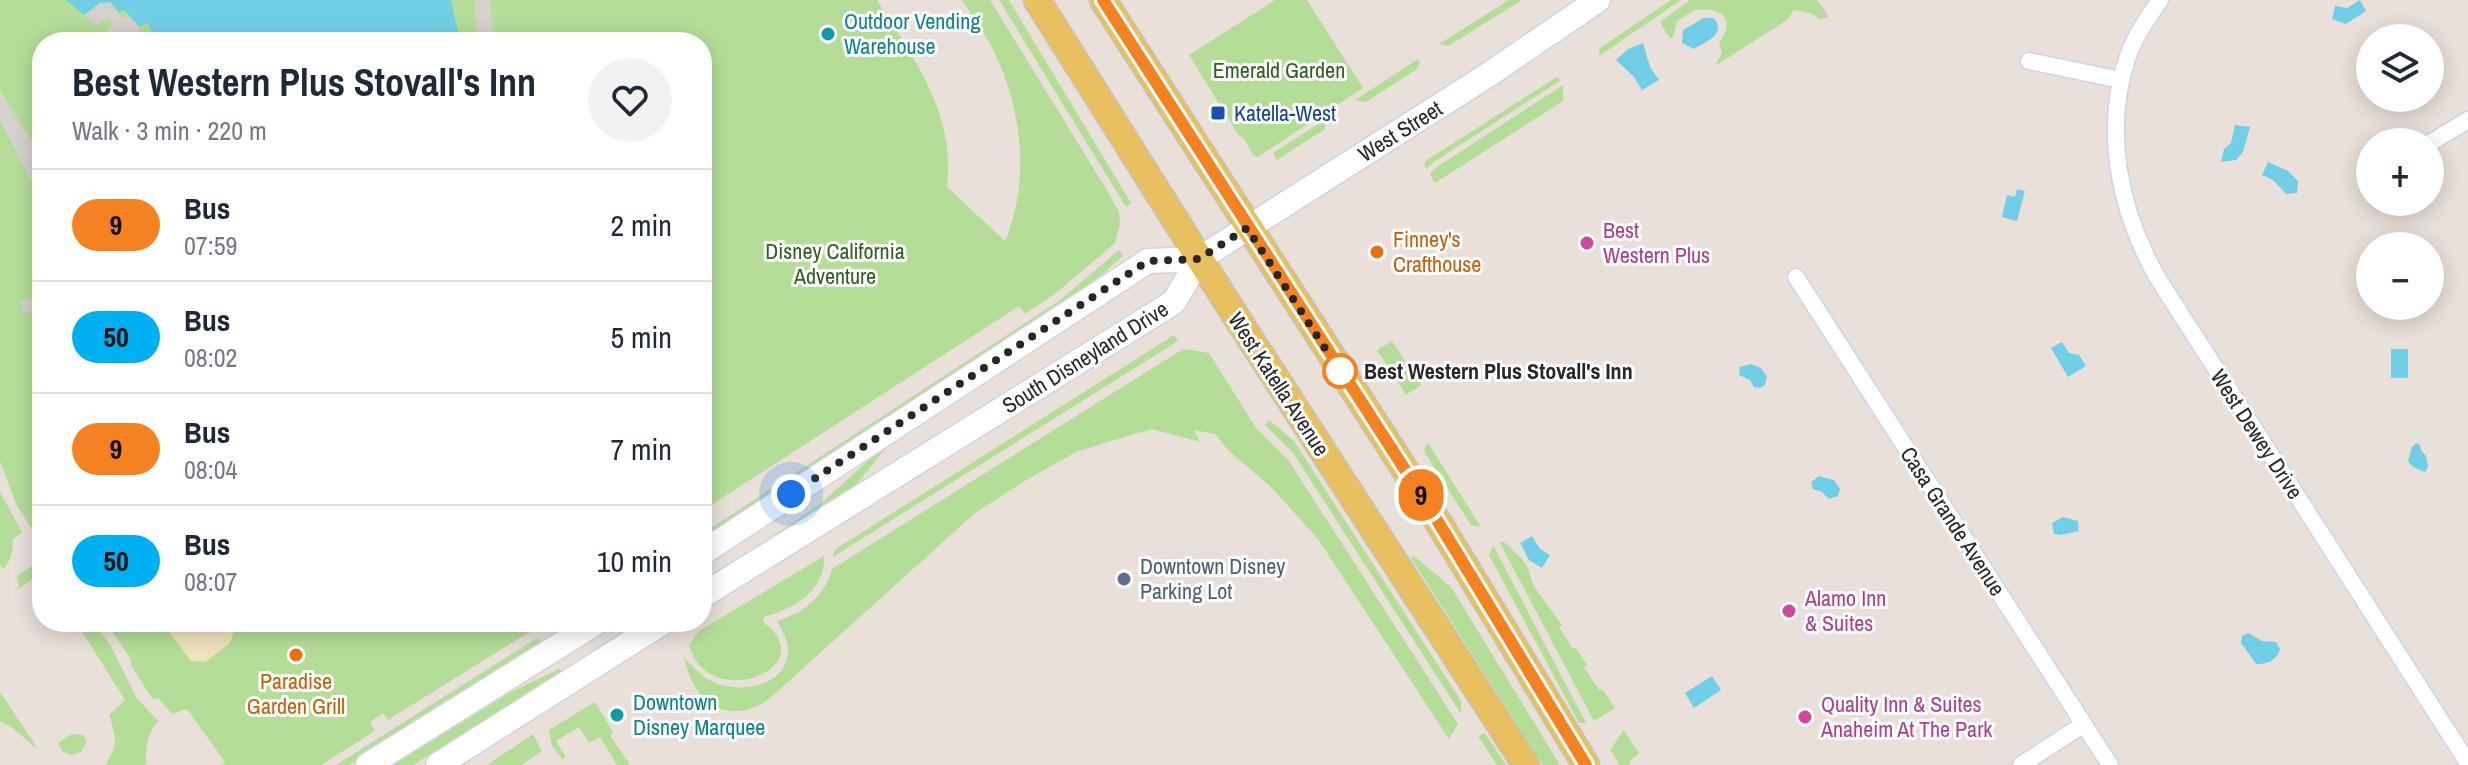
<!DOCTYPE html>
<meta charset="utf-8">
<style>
:root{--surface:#fff;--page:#f2f2f3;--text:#1f2937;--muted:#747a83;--line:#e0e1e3}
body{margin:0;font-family:"Archivo Narrow",sans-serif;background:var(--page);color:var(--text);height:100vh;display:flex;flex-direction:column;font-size:30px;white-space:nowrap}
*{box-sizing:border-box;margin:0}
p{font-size:26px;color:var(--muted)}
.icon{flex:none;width:44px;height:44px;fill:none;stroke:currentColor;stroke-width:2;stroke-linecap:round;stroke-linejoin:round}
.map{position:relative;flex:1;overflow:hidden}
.drawer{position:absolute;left:32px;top:32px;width:680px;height:600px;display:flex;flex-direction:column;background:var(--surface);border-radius:32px;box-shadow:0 4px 20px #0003}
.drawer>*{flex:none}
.badge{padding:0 16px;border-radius:26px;font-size:28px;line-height:52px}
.tools{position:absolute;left:2356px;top:24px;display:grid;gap:16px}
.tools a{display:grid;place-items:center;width:88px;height:88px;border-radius:50%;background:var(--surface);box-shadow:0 4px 20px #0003;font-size:40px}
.you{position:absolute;width:40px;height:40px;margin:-20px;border:6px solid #fff;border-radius:50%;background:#1a73e8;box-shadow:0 0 0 12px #1a73e833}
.map>.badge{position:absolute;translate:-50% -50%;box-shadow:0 0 0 4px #fff}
.round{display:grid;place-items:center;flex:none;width:84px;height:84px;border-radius:42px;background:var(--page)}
.overview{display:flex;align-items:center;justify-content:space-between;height:136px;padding:0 40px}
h1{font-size:38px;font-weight:700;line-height:60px}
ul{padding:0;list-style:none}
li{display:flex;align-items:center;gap:24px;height:112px;padding:0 40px;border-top:2px solid var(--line)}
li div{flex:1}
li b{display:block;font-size:30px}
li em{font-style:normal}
li .badge{min-width:88px;font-weight:700;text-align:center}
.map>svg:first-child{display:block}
</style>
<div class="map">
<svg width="2468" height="765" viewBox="0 0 2468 765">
<rect width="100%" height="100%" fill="#e9e1d9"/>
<path fill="#b4de98" d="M0,0H877C914,60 956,112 947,187L1005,241C1032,179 1021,100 989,42C981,28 971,14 962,0H990L1108,192L1119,212L1120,224L1115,243L1055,294L1025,314L1019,306L702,511V42H42V545L16,504L0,461Z
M999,0H1009L1131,203L1126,207Z
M1275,0H1307L1363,88L1258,157L1254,156L1243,137L1239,136L1189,55Z
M1509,0H1522L1448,46L1439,44Z
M1671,0H1681L1599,56L1600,48Z
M1690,0H1817L1829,17L1820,19L1811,13L1794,10L1787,20L1715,66L1722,53L1719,43C1727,33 1732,16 1715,11C1708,8 1703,11 1696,9L1677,21L1673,37L1670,39L1660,22Z
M1418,59L1420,63L1417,69L1366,102L1355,100Z
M1557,77L1561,80L1434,162L1426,169L1424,163L1427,160Z
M1563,85V101L1435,183L1430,174L1437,167Z
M1326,119L1325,129L1277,160L1273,153Z
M1119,250L1123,256L1063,308L702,543V534L1059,301Z
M1174,335L1178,341L833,557L834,550Z
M1392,341L1421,385L1406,395L1377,350Z
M1183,349L1209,353L1256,428L1289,461L1458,724L1449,739L1318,539L1271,487L1228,450L1215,434L1194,430L1200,442L1152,429L1078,451L1028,479L975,513L768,700C726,727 693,703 684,657C693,667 701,676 713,682C739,694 788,687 788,650C788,640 782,630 777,621C802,614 826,595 832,569Z
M1269,420L1294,441L1461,701V714L1293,453L1265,425Z
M1428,443L1481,527L1471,525L1425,453V447Z
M887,447L850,492L719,572L819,505L875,454Z
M0,492L22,532L13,539C13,552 12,560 3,569L0,565Z
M1503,541L1522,559L1528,568L1533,585L1562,625L1559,627L1573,649L1576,648L1587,665L1584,667L1599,690L1602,689L1615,708L1594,721L1500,543Z
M1493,547H1494L1586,723H1579L1489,555Z
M824,556C826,591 793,609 764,617L763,622C826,668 707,714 689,645L699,631Z
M1414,556L1451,587L1560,765H1543L1411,558Z
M40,560L42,578L40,575L16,590L19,586L17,576Z
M76,622L94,623L111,646L136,697L158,721C147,734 146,747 146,763L144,765H105C119,744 116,737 109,715L125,700Z
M106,622H536L539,626L388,720L383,713L370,722L375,731L321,765H222L225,762L187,709L172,714L158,698L153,700L131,665V660Z
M537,638L542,641L536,647L349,765H336Z
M559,669L563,674L413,765H393L513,691Z
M0,692L33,741L37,749L14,729L0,721Z
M595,702L613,732L610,735L630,765H617L600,737L589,743L579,727L556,741L565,756L563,760L552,746L549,730Z
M1624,730L1639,754L1631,759L1629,765H1620L1610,750Z
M1485,733L1506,765H1497L1478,736Z
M72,734L83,735L87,741L81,752L70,755L62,751L58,743Z
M533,734L542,751L521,765H487Z"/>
<path fill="#eee3bd" d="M162,622H237V623L230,643L205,662L191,661Z"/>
<path fill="#d6d1cc" d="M474,0H490L494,42H478Z
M109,2L123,19L128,16L134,20L147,42H121L106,30L113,25L108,18L96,25L84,15L100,3Z
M0,90L42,157V203L0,120Z
M42,297V310L22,312L21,300Z"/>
<path fill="#70cfe7" d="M66,0H451L460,42H147L144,36L152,31L147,23L139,26L124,10L119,12L110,2L100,3L84,15Z
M2360,0L2366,11L2346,24L2332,19L2335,6L2347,8Z
M1704,18C1711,18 1714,16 1717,23C1723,36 1703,43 1694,49L1682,43L1683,30Z
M1643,43L1650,67L1659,80L1642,90L1634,77L1616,60L1628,49Z
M2235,125L2250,127L2243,152L2236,160L2221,162L2224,149L2231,143Z
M2268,162L2288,171L2298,181L2297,193L2286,194L2273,180L2262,175Z
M2017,189L2025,191L2017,221L2002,217L2007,195L2015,197Z
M2062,342L2069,353L2079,355L2086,366L2068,377L2051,348Z
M2391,349H2408V378H2391Z
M1751,364L1761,368L1767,377L1765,385L1760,388L1754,387L1750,380L1739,375L1740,367Z
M2416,443L2420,445L2421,450L2426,456L2428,467L2425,472L2413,467L2408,461L2412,447Z
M1819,476L1834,480L1840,489L1838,496L1829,499L1822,492L1813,489L1811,482Z
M2063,517L2078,521L2079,531L2061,535L2054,534L2052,523Z
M1532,536L1540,549L1550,555L1542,568L1529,560L1520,543Z
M2248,633L2262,641L2276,642L2280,649C2278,659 2267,665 2256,664L2241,643L2242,636Z
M1712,676L1721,690L1694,708L1685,693Z"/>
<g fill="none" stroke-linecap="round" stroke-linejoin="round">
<defs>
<path id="minor" d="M2160,0C2149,16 2136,34 2129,53C2102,129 2119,209 2157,277L2468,763
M2029,61L2121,80
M2430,143L2468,120
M1796,277L2110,765
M2021,765L2084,724"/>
<path id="secondary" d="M702,553L1148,261L1199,259
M702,596L1174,302L1199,259L1488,75L1598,0
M368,765L597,622
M438,765L663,622"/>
<path id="primary" d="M1037,0L1235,315L1526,765
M1103,0L1429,507L1586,765"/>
</defs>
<use href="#minor" stroke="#cfd3e0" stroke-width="19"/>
<use href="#secondary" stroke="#cfd3e0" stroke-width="27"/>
<use href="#primary" stroke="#c3c3c3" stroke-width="29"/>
<use href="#minor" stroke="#fff" stroke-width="16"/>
<use href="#secondary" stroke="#fff" stroke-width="24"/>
<use href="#primary" stroke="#e9c05f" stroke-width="26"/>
</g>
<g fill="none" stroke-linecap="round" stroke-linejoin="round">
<defs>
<path id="line" d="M1103,0L1429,507L1586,765"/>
</defs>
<use href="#line" stroke="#fff" stroke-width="18"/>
<use href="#line" stroke="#f58220" stroke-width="12"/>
<path stroke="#272727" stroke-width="8" stroke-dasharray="0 14.4" d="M791,494L1148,261L1199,259L1247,228L1341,373L1340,371"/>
</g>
<g fill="#0f9aa8" stroke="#fff" stroke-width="3">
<circle cx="828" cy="34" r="8"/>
<circle cx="617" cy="715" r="8"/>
</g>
<rect fill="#1a4fb4" stroke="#fff" stroke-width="3" x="1210" y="105" width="16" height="16" rx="4"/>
<g fill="#d1479c" stroke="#fff" stroke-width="3">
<circle cx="1587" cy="243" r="8"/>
<circle cx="1789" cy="611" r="8"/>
<circle cx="1805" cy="717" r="8"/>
</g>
<g fill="#e8710a" stroke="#fff" stroke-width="3">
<circle cx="1377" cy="252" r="8"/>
<circle cx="296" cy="655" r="8"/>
</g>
<circle fill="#fff" stroke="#f58220" stroke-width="4" cx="1340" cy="371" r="16"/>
<circle fill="#5c6f8a" stroke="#fff" stroke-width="3" cx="1124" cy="579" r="8"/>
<g text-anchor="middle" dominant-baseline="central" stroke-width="6" stroke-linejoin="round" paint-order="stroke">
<g font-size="22" fill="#0d838f" stroke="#fff" text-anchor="start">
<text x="844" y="21">Outdoor Vending<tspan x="844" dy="25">Warehouse</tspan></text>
<text x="633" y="702">Downtown<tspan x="633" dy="25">Disney Marquee</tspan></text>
</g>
<g font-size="22" fill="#2e5f1c" stroke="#fff">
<text x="1279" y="70">Emerald Garden</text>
<text x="835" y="251">Disney California<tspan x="835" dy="25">Adventure</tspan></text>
</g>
<g font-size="22" fill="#164399" stroke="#fff" text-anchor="start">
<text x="1234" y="113">Katella-West</text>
</g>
<g font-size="22" fill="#272727" stroke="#fff">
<text transform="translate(1400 131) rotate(-32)">West Street</text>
<text transform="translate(1085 357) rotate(-32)">South Disneyland Drive</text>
<text transform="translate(1279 384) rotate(57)">West Katella Avenue</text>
<text transform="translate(2257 434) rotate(57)">West Dewey Drive</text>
<text transform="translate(1953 521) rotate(57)">Casa Grande Avenue</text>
</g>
<g font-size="22" fill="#b23c85" stroke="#fff" text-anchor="start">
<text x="1603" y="230">Best<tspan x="1603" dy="25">Western Plus</tspan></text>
<text x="1805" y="598">Alamo Inn<tspan x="1805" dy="25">&amp; Suites</tspan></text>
<text x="1821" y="704">Quality Inn &amp; Suites<tspan x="1821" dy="25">Anaheim At The Park</tspan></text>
</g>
<g font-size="22" fill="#c56008" stroke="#fff" text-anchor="start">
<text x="1393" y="239">Finney's<tspan x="1393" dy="25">Crafthouse</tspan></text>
<text x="296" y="681" text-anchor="middle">Paradise<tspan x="296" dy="25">Garden Grill</tspan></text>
</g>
<g font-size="22" font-weight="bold" fill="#272727" stroke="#fff" text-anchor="start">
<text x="1364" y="371">Best Western Plus Stovall's Inn</text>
</g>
<g font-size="22" fill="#4e5e75" stroke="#fff" text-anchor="start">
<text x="1140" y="566">Downtown Disney<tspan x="1140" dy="25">Parking Lot</tspan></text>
</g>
</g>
</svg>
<div class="tools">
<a><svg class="icon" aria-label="layers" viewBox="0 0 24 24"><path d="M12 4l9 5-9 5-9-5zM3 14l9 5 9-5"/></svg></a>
<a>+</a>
<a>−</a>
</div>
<div class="you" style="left:791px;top:494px"></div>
<b class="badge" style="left:1421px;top:495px;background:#f58220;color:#111">9</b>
<section class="drawer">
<div class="overview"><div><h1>Best Western Plus Stovall's Inn</h1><p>Walk · 3 min · 220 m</p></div><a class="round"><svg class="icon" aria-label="heart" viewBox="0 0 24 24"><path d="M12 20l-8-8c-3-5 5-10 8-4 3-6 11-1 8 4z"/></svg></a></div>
<ul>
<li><span class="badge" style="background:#f58220;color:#111">9</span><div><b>Bus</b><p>07:59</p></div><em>2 min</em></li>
<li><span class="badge" style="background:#00aff2;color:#111">50</span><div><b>Bus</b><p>08:02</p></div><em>5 min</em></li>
<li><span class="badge" style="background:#f58220;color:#111">9</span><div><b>Bus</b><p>08:04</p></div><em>7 min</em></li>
<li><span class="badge" style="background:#00aff2;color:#111">50</span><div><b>Bus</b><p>08:07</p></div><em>10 min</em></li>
</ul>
</section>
</div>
